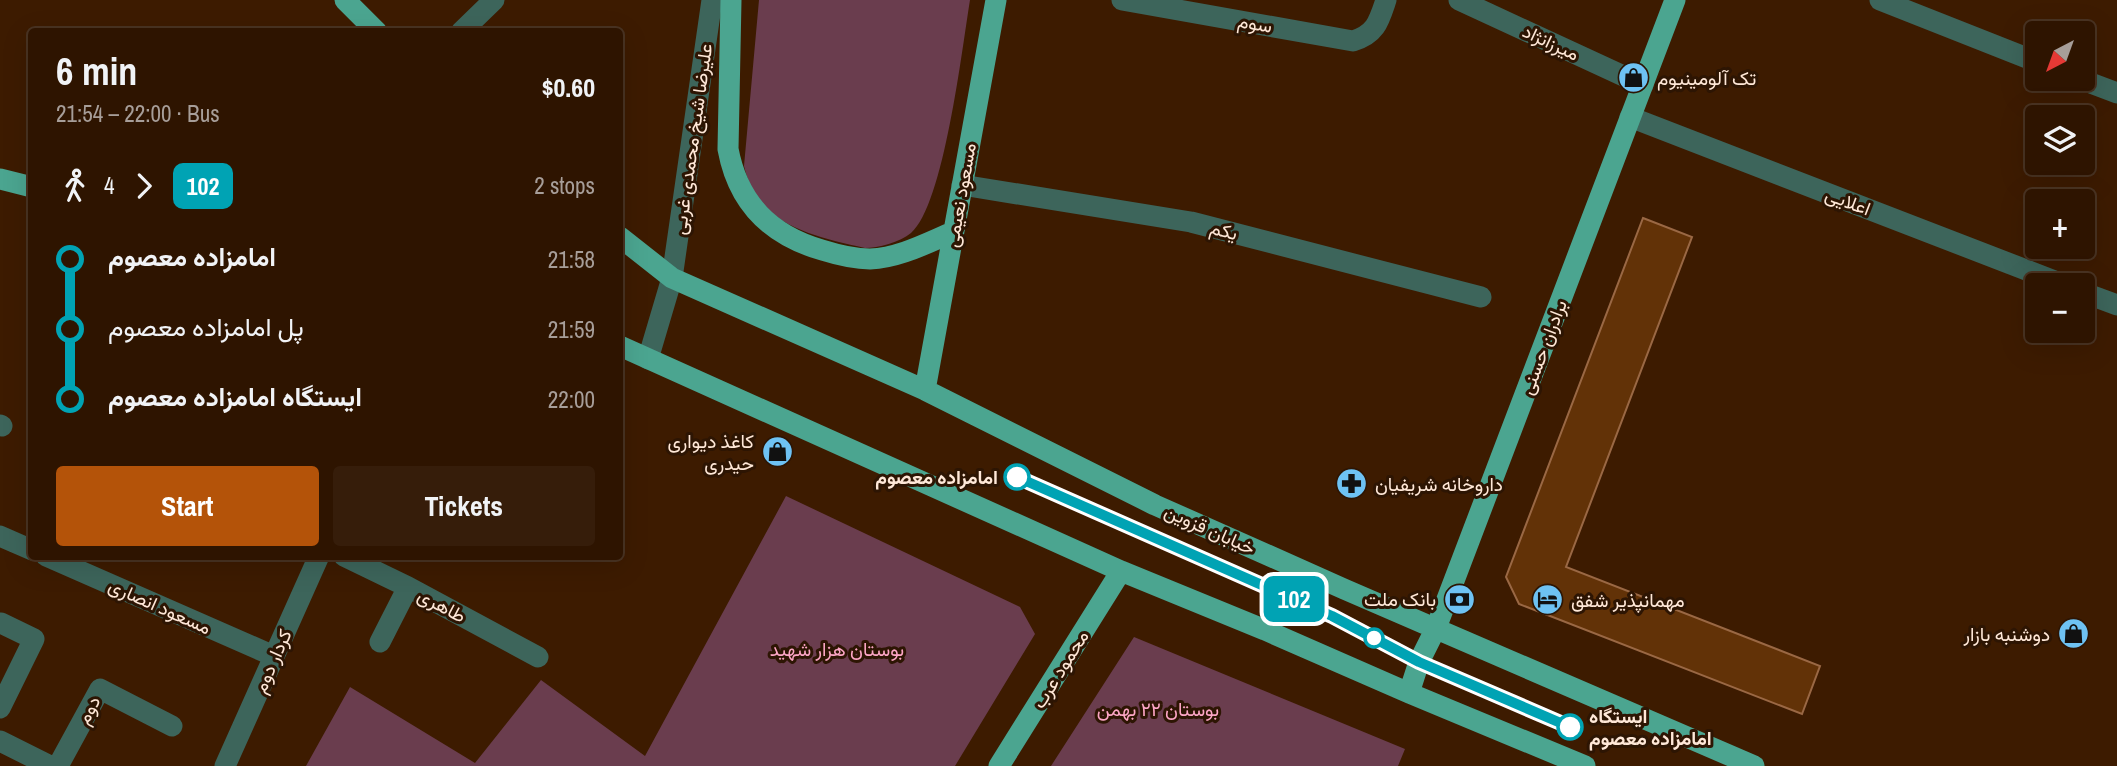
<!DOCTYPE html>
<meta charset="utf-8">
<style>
:root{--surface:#2e1400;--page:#361d0a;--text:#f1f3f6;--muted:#a79e99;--line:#493322;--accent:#b45309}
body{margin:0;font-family:"Archivo Narrow",Vazirmatn,sans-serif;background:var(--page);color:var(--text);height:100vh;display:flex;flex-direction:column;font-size:26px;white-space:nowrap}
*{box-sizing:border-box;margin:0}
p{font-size:23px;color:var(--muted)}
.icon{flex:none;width:38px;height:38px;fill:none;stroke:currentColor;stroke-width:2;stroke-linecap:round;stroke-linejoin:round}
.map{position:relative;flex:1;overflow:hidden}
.panel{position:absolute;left:28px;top:28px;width:595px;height:532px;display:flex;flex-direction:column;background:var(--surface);border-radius:7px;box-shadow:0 7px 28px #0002,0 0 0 2px var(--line)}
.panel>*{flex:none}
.badge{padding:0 14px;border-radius:10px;font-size:24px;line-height:46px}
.needle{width:46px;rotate:221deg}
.tools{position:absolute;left:2025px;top:21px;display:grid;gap:14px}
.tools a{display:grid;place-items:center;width:70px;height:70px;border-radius:7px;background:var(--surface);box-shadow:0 7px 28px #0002,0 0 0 2px var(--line);font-size:35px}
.map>.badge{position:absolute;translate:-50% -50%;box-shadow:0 0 0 4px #fff}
.legs{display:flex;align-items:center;gap:10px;height:77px;padding:0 28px;font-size:23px}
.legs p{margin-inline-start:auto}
.head{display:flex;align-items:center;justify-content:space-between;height:119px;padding:0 28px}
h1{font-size:38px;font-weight:800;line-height:52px}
.button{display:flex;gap:14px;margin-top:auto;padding:14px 28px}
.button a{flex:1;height:80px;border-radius:7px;background:var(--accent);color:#fff;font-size:28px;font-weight:800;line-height:80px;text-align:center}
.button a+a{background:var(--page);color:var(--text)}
ul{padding:0 28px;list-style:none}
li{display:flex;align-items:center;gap:24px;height:70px;font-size:26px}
li i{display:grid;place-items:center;width:10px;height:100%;margin:0 9px;background:currentColor}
li i::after{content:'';width:18px;height:18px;margin:-9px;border:5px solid;border-radius:50%;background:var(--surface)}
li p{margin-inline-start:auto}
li:first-child i{background:linear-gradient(#0000 50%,currentColor 0)}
li:last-child i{background:linear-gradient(currentColor 50%,#0000 0)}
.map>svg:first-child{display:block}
</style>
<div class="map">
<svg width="2117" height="766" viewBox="0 0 2117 766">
<rect width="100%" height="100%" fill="#3d1b00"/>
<path fill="#6a3d4e" d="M759,0H970C962,48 944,205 911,233C900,242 878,248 865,248C813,236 758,226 744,166Z
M786,496L1020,607L1035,634L955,766H306L350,687L475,763L541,680L645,756Z
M1134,637L1405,749L1398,766H1051Z"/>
<path fill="#623207" stroke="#9a6844" stroke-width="2" d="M1643,218L1692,237L1566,567L1820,666L1802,714L1519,604L1506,577Z"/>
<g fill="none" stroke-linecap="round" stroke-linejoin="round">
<path stroke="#3d655b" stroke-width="21" d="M1122,0L1353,41C1376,34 1379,21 1386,0
M1459,0L1643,85
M1880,0L2037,62
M461,32L494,0
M2080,79L2117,93
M1630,117L2065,285
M962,185L1191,222L1481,297
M2082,292L2117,305
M648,359L672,278L712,0
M0,425L2,426
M0,536L32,550
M46,556L274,656
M344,556L408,587L538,657
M380,642L408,587
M0,708L34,639L1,623
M0,741L50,766
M58,766L100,689L172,726
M225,766L319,556"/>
<path stroke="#4ba590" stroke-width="21" d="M345,0L377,32
M731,0L728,149C738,203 770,235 822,250C838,255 854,259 870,259C899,258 927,243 953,232
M0,179L32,187
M620,237L672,278L925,390L1155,505L1344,589L1754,766
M620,346L1121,571L1265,630L1409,693L1585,766
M925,390L996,0
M1409,693L1419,662L1436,628L1675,0
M999,766L1121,571"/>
</g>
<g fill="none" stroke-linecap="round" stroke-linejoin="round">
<defs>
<path id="line-1" d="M1017,477L1332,616L1419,662L1570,727"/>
</defs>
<use href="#line-1" stroke="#fff" stroke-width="16"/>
<use href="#line-1" stroke="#00a3b4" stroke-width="10"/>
</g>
<defs>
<symbol id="shop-disc" viewBox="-11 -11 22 22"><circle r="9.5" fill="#6ec2f3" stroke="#2d1503"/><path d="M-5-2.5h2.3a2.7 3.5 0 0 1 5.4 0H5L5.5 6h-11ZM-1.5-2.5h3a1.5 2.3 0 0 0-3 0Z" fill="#111"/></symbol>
<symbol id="pharmacy-disc" viewBox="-11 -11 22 22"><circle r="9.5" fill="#6ec2f3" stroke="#2d1503"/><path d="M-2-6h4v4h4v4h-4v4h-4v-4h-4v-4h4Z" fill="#111"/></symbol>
<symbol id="bank-disc" viewBox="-11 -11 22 22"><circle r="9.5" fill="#6ec2f3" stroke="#2d1503"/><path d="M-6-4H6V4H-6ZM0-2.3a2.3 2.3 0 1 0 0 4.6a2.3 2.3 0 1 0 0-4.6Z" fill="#111"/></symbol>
<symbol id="hotel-disc" viewBox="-11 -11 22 22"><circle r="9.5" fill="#6ec2f3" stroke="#2d1503"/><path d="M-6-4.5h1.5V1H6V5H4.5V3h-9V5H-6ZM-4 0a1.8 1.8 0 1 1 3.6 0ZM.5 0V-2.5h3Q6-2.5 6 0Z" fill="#111"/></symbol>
</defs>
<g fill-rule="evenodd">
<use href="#shop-disc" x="1616" y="60" width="35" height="35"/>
<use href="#shop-disc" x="760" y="434" width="35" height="35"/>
<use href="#pharmacy-disc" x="1334" y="466" width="35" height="35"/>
<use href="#bank-disc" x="1442" y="582" width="35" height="35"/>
<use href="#hotel-disc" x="1530" y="582" width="35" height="35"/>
<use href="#shop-disc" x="2056" y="616" width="35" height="35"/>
</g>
<g fill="#fff" stroke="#00a3b4" stroke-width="3.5">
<circle cx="1017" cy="477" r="12"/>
<circle cx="1374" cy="638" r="9"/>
<circle cx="1570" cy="727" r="12"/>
</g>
<g text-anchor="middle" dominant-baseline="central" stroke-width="6" stroke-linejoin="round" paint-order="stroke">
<g font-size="19" fill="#ffe8d8" stroke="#2d1503">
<text transform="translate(1255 23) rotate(10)">سوم</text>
<text transform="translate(1551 42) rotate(25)">ميرزانژاد</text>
<text transform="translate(692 139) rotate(-82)">علیرضا شیخ محمدی غربی</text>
<text transform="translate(960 195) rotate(-80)">مسعود نعیمی</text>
<text transform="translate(1848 201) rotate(21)">اعلایی</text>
<text transform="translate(1224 230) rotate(15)">یکم</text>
<text transform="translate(1543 347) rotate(-69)">برادران حسنی</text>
<text transform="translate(1210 529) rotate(24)">خیابان قزوین</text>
<text transform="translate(442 605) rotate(28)">طاهری</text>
<text transform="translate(160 606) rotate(24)">مسعود انصاری</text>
<text transform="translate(272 661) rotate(-66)">کردار دوم</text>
<text transform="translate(1060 669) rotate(-58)">محمود عرب</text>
<text transform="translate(88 710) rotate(-62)">دوم</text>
</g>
<g font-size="19" fill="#ffe8d8" stroke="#2d1503" text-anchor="start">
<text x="1657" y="78">تک آلومینیوم</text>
<text x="754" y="441" text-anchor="end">کاغذ دیواری<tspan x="754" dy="22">حیدری</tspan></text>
<text x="1375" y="484">داروخانه شریفیان</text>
<text x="1436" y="599" text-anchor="end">بانک ملت</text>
<text x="1571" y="600">مهمانپذیر شفق</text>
<text x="2050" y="634" text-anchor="end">دوشنبه بازار</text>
</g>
<g font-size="19" font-weight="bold" fill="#ffe8d8" stroke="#2d1503" text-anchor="end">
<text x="998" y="477">امامزاده معصوم</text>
<text x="1589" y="716" text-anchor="start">ایستگاه<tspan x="1589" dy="22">امامزاده معصوم</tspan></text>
</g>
<g font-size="19" fill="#fda6c6" stroke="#2d1503">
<text x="837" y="649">بوستان هزار شهید</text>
<text x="1158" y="709">بوستان ۲۲ بهمن</text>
</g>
</g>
</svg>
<div class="tools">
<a><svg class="needle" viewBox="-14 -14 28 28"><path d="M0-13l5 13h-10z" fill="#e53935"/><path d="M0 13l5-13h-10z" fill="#a79e99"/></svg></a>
<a><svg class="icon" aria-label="layers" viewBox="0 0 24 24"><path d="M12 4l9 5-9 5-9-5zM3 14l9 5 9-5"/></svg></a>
<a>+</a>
<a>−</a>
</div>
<b class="badge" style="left:1294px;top:599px;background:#00a3b4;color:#fff">102</b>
<section class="panel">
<div class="head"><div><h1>6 min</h1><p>21:54 – 22:00 · Bus</p></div><b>$0.60</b></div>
<div class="legs"><svg class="icon" aria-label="walk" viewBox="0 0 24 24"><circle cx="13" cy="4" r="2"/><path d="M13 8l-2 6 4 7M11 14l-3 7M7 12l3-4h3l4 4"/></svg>4<svg class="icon" aria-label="forward" viewBox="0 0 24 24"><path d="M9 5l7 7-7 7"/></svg><b class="badge" style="background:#00a3b4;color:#fff">102</b><p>2 stops</p></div>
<ul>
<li><i style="color:#00a3b4"></i><b>امامزاده معصوم</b><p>21:58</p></li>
<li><i style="color:#00a3b4"></i><span>پل امامزاده معصوم</span><p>21:59</p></li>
<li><i style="color:#00a3b4"></i><b>ایستگاه امامزاده معصوم</b><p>22:00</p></li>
</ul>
<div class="button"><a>Start</a><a>Tickets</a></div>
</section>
</div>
